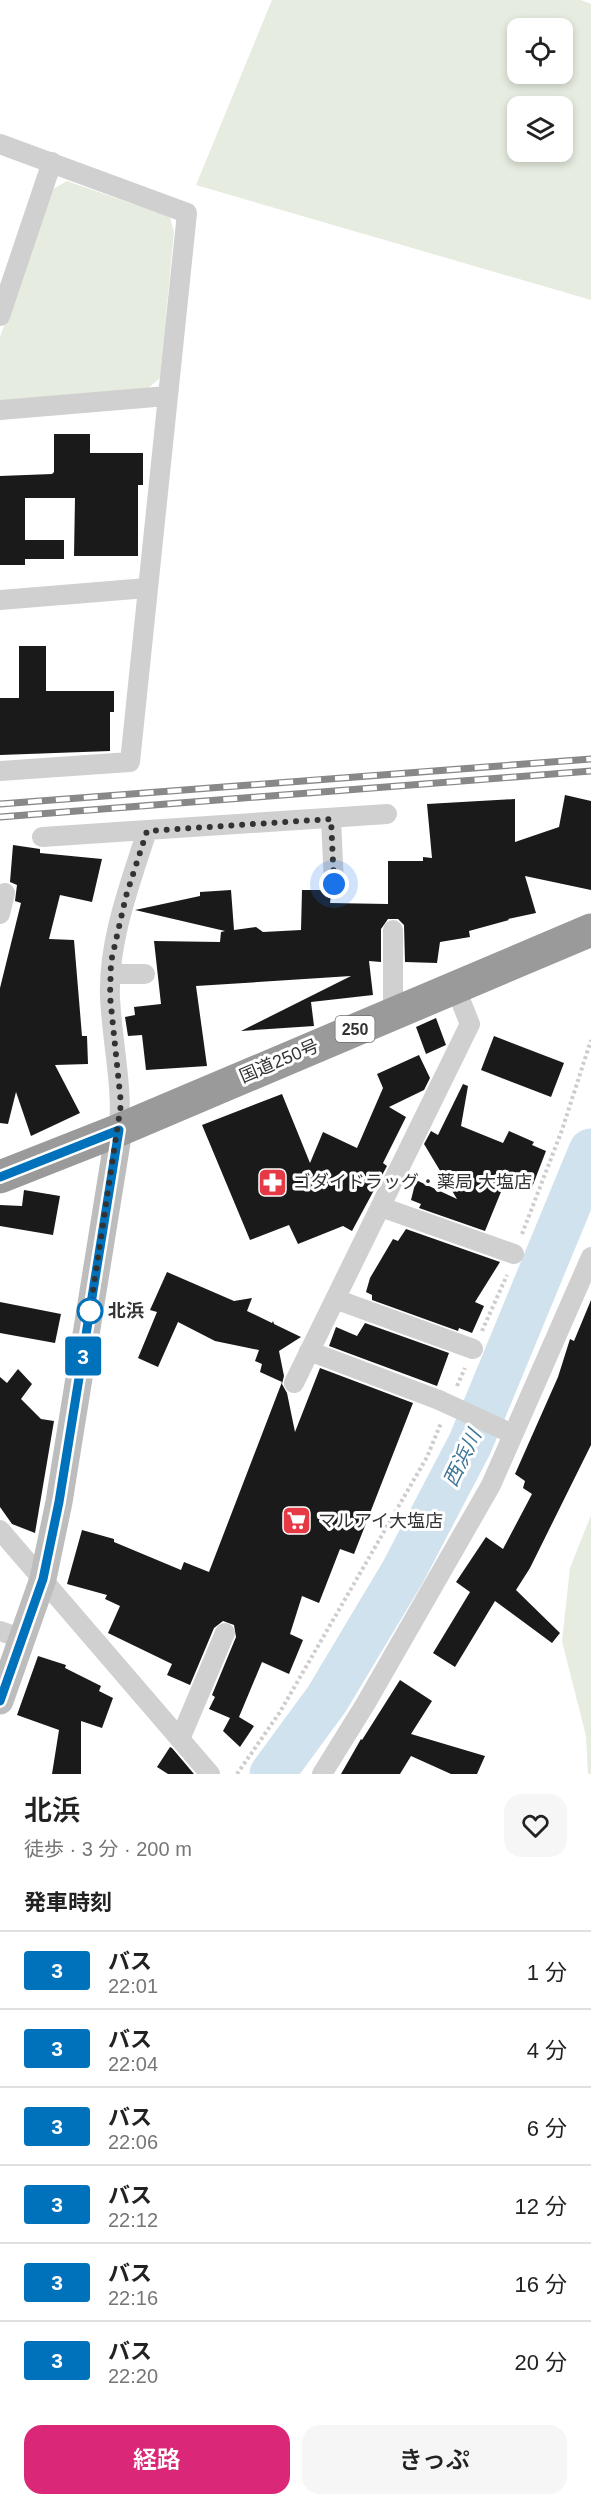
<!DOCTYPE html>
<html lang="ja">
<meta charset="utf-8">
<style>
:root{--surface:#fff;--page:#f6f6f6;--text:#222;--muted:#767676;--line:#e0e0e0;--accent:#db2777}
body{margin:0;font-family:Helvetica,"Noto Sans JP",sans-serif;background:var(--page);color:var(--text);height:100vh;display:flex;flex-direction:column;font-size:22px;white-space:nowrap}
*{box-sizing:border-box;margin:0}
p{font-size:20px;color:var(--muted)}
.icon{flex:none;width:33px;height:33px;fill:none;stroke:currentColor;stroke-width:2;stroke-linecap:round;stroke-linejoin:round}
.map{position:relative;height:1774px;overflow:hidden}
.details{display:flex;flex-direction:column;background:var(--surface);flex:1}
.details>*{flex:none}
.badge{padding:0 12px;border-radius:4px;font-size:21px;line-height:39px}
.fabs{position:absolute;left:507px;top:18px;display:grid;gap:12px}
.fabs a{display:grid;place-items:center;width:66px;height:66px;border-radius:12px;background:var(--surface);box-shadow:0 3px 9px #0003;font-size:30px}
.you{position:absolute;width:30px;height:30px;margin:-15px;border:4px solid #fff;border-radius:50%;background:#1a73e8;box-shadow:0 0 0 9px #1a73e833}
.map>.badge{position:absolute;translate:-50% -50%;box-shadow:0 0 0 3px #fff}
h2{padding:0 24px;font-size:22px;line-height:54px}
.round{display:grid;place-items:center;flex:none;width:63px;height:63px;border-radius:18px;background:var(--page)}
.headline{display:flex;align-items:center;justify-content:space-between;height:102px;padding:0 24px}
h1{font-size:28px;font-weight:600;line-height:45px}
.cta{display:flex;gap:12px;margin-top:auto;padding:12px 24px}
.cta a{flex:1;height:69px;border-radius:18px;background:var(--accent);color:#fff;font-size:24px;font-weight:600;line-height:69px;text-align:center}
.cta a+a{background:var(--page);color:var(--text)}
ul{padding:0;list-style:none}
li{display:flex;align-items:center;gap:18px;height:78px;padding:0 24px;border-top:2px solid var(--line)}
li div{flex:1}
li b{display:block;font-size:22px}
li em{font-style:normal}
li .badge{min-width:66px;font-weight:700;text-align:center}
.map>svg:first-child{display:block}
</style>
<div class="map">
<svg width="591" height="1774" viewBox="0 0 591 1774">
<rect width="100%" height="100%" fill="#fff"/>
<path fill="#e6ecdf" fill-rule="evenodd" d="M272,0H581L591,4V300L196,185ZM518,28H562V74H518ZM518,106H562V152H518Z
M67,181L170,217L174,232L160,378L147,389L0,401V337L53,189Z
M591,1515V1774H588L586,1736L562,1641L570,1568Z"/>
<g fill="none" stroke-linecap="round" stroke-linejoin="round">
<path stroke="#cfe2ee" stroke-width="45" d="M272,1774L327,1699L403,1572L470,1444L591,1151"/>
</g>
<path fill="#1a1a1a" d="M54,434H90V453H143V485H138V556H74L75,498H25V540H64V559H25V565H0V476L52,474L54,472Z
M19,646H46V691H114V712H110V751L0,755V698H19Z
M565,795L591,801V890L525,876L536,913L508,919L509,920L469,931L470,937L440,942L437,963L405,962L404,925L398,919H388L381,929V962L369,961L373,995L311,1002L314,1026L241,1031L351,976L196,986L207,1066L146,1070L142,1035L128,1036L125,1017L135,1015L134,1007L161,1004L154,941L220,942L221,932L225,931L135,910L200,896V892L231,890L234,930L256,927L263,932L301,930L302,890H324L331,895L330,903L388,904V861H423V857L432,858L427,804L515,799V842L559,827Z
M13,845L40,849V853L102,859L92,902L60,895L49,939L74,940L82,1036H87L88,1064L55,1065L80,1113L31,1136L16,1092L8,1124L0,1123V988L21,903L15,901L17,885L10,882Z
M436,1018L446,1045L426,1054L416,1027Z
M494,1036L564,1063L551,1097L481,1070Z
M419,1055L430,1078L424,1090L389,1107L406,1117L383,1163L387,1166L352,1231L343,1226L298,1244L289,1225L250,1240L202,1125L282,1094L310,1163L323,1132L357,1148L383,1088L377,1074Z
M463,1084L468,1086L461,1126L503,1143L509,1131L534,1142L532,1145L546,1151L531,1190L503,1187L485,1231L419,1208L421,1204L411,1200L416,1180L457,1199L424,1144L431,1131L438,1135Z
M24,1190L60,1196L53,1235L0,1226V1205L22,1206Z
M406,1229L500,1262L475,1302L484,1306L472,1333L459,1328L458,1331L372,1300V1295L366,1292L370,1278L393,1239L398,1241Z
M167,1272L234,1301L252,1298L247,1311L272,1323L273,1321L274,1324L301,1337L279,1351L284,1376L282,1384L287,1393L295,1432L320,1368L413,1403L354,1554L340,1549L319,1603L302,1596L290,1634L303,1640L289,1674L262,1662L239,1717L254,1726L240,1747L223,1731L230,1718L209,1709L215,1697L212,1695L236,1637L234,1625L223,1621L214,1628L190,1685L167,1675L172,1664L108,1633L120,1606L105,1599L107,1595L67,1584L82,1530L114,1539V1542L181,1570L184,1562L209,1572L282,1382L260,1372L262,1364L255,1361L259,1350L215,1341L178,1322L158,1367L138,1358L157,1312L150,1310Z
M591,1300V1445L530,1568L516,1590L560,1633L552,1643L495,1601L455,1667L433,1653L470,1592L456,1582L486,1537L503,1549L532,1494L523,1488L525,1481L515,1474L558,1377L570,1339L574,1341Z
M0,1302L61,1314L55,1343L0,1333Z
M365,1323L449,1353L437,1386L329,1346L336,1327L357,1336Z
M18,1369L32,1384L21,1399L41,1419L54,1421L35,1533L12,1524L0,1507V1377L7,1383Z
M38,1656L66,1665L65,1668L101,1686L99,1691L113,1698L102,1728L81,1721V1774H52L59,1730L17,1715Z
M400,1680L432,1701L411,1734L485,1756L477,1774H451L411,1756L400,1774H341L361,1739L362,1740Z
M170,1747L172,1748L194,1774H168L157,1767Z"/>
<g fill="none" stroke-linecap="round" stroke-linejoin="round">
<path stroke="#cdcdcd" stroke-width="4" stroke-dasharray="3 3" stroke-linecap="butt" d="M522,1234L562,1130L591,1040
M482,1331L507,1275
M457,1386L465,1368
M237,1774L280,1712L427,1457L441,1423"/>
<path stroke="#d0d0d0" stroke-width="20" d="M0,144L187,213L130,762L0,771
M0,316L52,162
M0,410L167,396
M0,600L147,588
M331,819L334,884
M42,837L387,814
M0,914L5,893
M111,974H145
M393,1013V930
M119,1130C123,1086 112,1042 110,997C108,941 130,884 147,831
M381,1207L514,1254
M335,1299L473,1349
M309,1351L439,1400
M294,1383L470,1024L455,987
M0,1530L210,1774
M0,1631L23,1639
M180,1739L225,1633
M322,1774L366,1703L491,1485L591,1257"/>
<path stroke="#bdbdbd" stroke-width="27" d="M0,1701L43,1579L59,1502L119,1130"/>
<path stroke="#9a9a9a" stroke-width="33" d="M0,1177L119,1130L591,930"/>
<defs>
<path id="rail" d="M0,804L591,759
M0,817L591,771"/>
</defs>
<use href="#rail" stroke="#888" stroke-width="7"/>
<use href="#rail" stroke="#fff" stroke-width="4.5" stroke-dasharray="14" stroke-linecap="butt"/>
<path stroke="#d0d0d0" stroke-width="20" d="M439,1400L504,1430"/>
</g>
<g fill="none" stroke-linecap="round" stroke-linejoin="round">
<defs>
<path id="line" d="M0,1177L119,1130L59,1502L43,1579L0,1701"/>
</defs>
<use href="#line" stroke="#fff" stroke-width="14"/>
<use href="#line" stroke="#0072bc" stroke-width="9"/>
<path stroke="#333" stroke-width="6" stroke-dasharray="0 10.8" d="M90,1311L121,1104L110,996L111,962L126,896L147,831L331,819L334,884"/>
</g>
<defs>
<symbol id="pharmacy-square" viewBox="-11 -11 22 22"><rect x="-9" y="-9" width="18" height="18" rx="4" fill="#e63946" stroke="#fff"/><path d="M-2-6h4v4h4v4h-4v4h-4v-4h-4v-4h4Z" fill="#fff"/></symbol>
<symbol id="supermarket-square" viewBox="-11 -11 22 22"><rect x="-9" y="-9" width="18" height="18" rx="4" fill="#e63946" stroke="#fff"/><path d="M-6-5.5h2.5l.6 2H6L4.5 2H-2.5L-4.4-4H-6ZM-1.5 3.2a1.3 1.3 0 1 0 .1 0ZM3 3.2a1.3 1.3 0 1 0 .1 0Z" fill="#fff"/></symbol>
</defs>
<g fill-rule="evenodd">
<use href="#pharmacy-square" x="256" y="1166" width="33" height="33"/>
<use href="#supermarket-square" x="280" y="1504" width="33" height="33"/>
</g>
<circle fill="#fff" stroke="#0072bc" stroke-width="3" cx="90" cy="1311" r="12"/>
<g text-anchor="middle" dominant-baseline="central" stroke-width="6" stroke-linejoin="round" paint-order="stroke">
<rect fill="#fff" stroke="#707070" stroke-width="1.5" x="335.5" y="1016" width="39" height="26" rx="4.5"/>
<g font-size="16" font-weight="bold" fill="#333">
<text x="355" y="1029">250</text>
</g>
<g font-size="18" fill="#333" stroke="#fff">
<text transform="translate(279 1061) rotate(-23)">国道250号</text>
</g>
<g font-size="18" fill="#333" stroke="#fff" text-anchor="start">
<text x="293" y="1182">ゴダイドラッグ・薬局 大塩店</text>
<text x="318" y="1521">マルアイ大塩店</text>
</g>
<g font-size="18" font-weight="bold" fill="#333" stroke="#fff" text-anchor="start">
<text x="108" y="1311">北浜</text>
</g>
<g font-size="20" font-style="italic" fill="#3f7597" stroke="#fff">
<text transform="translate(462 1458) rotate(-64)">西浜川</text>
</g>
</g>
</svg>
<div class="fabs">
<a><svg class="icon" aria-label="locate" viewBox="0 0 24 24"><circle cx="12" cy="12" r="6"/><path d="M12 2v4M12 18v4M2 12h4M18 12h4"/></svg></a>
<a><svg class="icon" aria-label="layers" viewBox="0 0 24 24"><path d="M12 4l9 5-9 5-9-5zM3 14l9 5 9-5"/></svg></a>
</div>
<div class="you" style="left:334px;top:884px"></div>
<b class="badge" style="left:83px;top:1356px;background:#0072bc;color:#fff">3</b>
</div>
<section class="details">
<div class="headline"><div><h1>北浜</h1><p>徒歩 · 3 分 · 200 m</p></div><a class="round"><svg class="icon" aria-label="heart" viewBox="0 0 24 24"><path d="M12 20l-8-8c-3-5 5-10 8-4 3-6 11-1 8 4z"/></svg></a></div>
<h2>発車時刻</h2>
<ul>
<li><span class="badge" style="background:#0072bc;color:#fff">3</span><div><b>バス</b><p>22:01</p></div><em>1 分</em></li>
<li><span class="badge" style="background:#0072bc;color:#fff">3</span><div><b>バス</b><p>22:04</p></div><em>4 分</em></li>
<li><span class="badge" style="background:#0072bc;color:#fff">3</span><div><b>バス</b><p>22:06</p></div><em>6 分</em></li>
<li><span class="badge" style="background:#0072bc;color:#fff">3</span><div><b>バス</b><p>22:12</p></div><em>12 分</em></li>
<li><span class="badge" style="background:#0072bc;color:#fff">3</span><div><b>バス</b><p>22:16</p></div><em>16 分</em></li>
<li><span class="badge" style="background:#0072bc;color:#fff">3</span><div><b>バス</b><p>22:20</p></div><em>20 分</em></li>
</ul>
<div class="cta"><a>経路</a><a>きっぷ</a></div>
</section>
